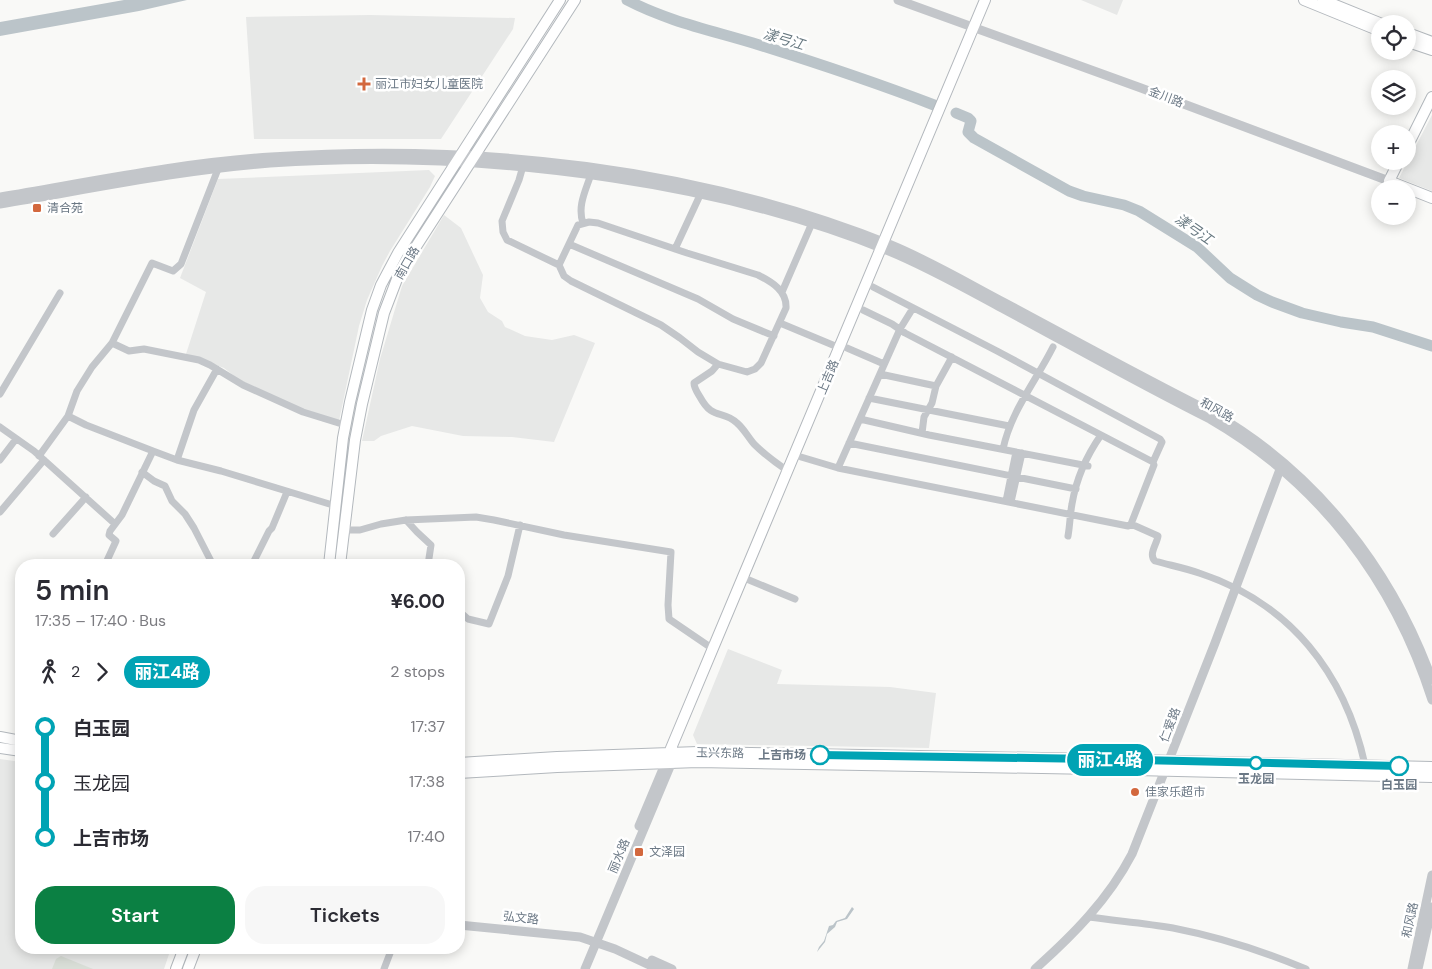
<!DOCTYPE html>
<meta charset="utf-8">
<style>
:root{--surface:#fff;--page:#f7f7f7;--text:#2b2b33;--muted:#7c7c81;--accent:#0b8043}
body{margin:0;font-family:"DM Sans","Noto Sans SC",sans-serif;background:var(--page);color:var(--text);height:100vh;display:flex;flex-direction:column;font-size:19px;white-space:nowrap}
*{box-sizing:border-box;margin:0}
p{font-size:16px;color:var(--muted)}
.icon{flex:none;width:28px;height:28px;fill:none;stroke:currentColor;stroke-width:2;stroke-linecap:round;stroke-linejoin:round}
.map{position:relative;flex:1;overflow:hidden}
.panel{position:absolute;left:15px;top:559px;width:450px;height:395px;display:flex;flex-direction:column;background:var(--surface);border-radius:20px;box-shadow:0 2px 12px #0003}
.panel>*{flex:none}
.badge{padding:0 10px;border-radius:16px;font-size:18px;line-height:32px}
.buttons{position:absolute;left:1371px;top:15px;display:grid;gap:10px}
.buttons a{display:grid;place-items:center;width:45px;height:45px;border-radius:50%;background:var(--surface);box-shadow:0 2px 12px #0003;font-size:25px}
.map>.badge{position:absolute;translate:-50% -50%;box-shadow:0 0 0 2px #fff}
.legs{display:flex;align-items:center;gap:8px;height:55px;padding:0 20px;font-size:16px}
.legs p{margin-inline-start:auto}
.headline{display:flex;align-items:center;justify-content:space-between;height:85px;padding:0 20px}
h1{font-size:28px;font-weight:600;line-height:38px}
.button{display:flex;gap:10px;margin-top:auto;padding:10px 20px}
.button a{flex:1;height:58px;border-radius:20px;background:var(--accent);color:#fff;font-size:20px;font-weight:600;line-height:58px;text-align:center}
.button a+a{background:var(--page);color:var(--text)}
ul{padding:0 20px;list-style:none}
li{display:flex;align-items:center;gap:18px;height:55px;font-size:19px}
li i{display:grid;place-items:center;width:8px;height:100%;margin:0 6px;background:currentColor}
li i::after{content:'';width:12px;height:12px;margin:-6px;border:4px solid;border-radius:50%;background:var(--surface)}
li p{margin-inline-start:auto}
li:first-child i{background:linear-gradient(#0000 50%,currentColor 0)}
li:last-child i{background:linear-gradient(currentColor 50%,#0000 0)}
.map>svg:first-child{display:block}
</style>
<div class="map">
<svg width="1432" height="969" viewBox="0 0 1432 969">
<rect width="100%" height="100%" fill="#f9f9f7"/>
<path fill="#e7e8e7" d="M1081,0H1123L1117,15Z
M370,15L515,18L513,29L441,139H254L246,17Z
M1432,115V191L1399,178Z
M429,170L435,176L430,187L390,251L382,266L367,300L359,326L339,421L301,409L238,379L224,368L186,354L206,292L180,278L218,179Z
M444,215L461,228L483,275L480,298L488,312L502,321L505,327L525,336L552,340L574,335L595,343L554,442L512,437L463,436L412,426L381,436L374,441H362L380,359L402,286Z
M728,649L782,670L777,684L890,687L936,693L929,748L697,744L693,735Z
M0,759L21,762V948H171L164,969H0Z"/>
<path fill="#d9ded7" d="M61,956L93,969H52L56,959Z"/>
<path fill="#bbc4c9" d="M124,0H187L139,11L0,36V22Z
M852,907L854,909L847,919L837,922L835,927L827,934L825,942L817,952L819,947L824,941L829,926L833,925L836,921L845,918Z"/>
<g fill="none" stroke-linecap="round" stroke-linejoin="round">
<path stroke="#bbc4c9" stroke-width="11" d="M627,0C667,21 710,30 753,43C814,62 874,82 934,105
M956,113L968,118L971,121L968,132L974,138L1069,191L1083,196L1124,205L1139,211L1197,247L1230,278L1257,295L1272,302L1302,313L1341,322L1373,327L1432,346"/>
<defs>
<path id="secondary" d="M1304,0L1380,31
M1323,0L1382,24
M1408,33L1432,42
M1408,42L1432,50
M1408,145L1432,97
M1399,161L1389,181L1432,198
M329,565L343,438L350,402L372,310L381,285L398,253L560,0
M340,565L355,440L362,404L384,313L397,279L408,259L575,0
M0,737L21,741
M0,748L21,751
M669,753L985,0
M459,763L557,757L698,752L1094,759L1432,767
M459,773L557,767L698,762L1094,769L1432,777
M176,969L184,948
M188,969L196,948"/>
</defs>
<use href="#secondary" stroke="#b3b8bd" stroke-width="12"/>
<path stroke="#c3c6ca" stroke-width="7" d="M523,166L519,180L502,221L503,232L507,240L559,265L564,276L571,281L661,325L680,338L698,352L718,364L747,372L755,369L761,363L786,308C787,291 772,282 758,275L687,253L598,223L589,222L578,225L559,265
M583,223C577,206 586,190 591,174
M569,244L698,299L733,319L774,336
M675,249L701,193
M782,292L812,223
M863,310L892,324L905,333L1153,462
M780,323L840,348
M112,343L129,351L144,349L199,360L210,365L243,385L303,412L345,425
M847,348L884,364
M718,364L712,371L694,383C694,388 697,392 700,397C713,421 722,409 737,423C744,429 748,437 754,444C764,454 776,463 788,471
M880,374L936,386
M0,394L60,293
M869,398L1009,426
M68,416L77,391L92,367L112,343L152,263L173,271L181,264L218,169
M860,419L929,435L1088,466
M0,427L34,451L115,524
M922,433L924,417L932,403L936,386L952,357
M849,443L1076,489
M1003,449C1011,411 1036,381 1053,347
M39,456L68,416L86,425L153,451
M801,457L838,468L1128,526L1131,524L1154,465L1153,462L1162,442L1160,439L997,351L873,287
M0,460L16,439
M177,460L194,410L217,369
M838,468L900,329L913,308
M142,472L154,481L165,486L172,501L185,514L194,528L213,565
M1006,501L1016,452
M1011,502L1022,453
M0,512L44,460
M406,520L417,532L431,545L428,565
M1131,524L1158,536C1157,544 1148,554 1155,561C1169,565 1185,568 1199,573C1290,603 1345,673 1365,765
M344,530H360L381,524L406,520L476,517L494,520L564,535L671,552L668,605L669,619L713,649
M53,534L86,497
M1068,536C1070,525 1070,514 1072,504C1076,480 1087,455 1101,435
M105,565L116,541L109,535L110,531L122,515L153,451L177,460L221,471L336,506
M252,565L269,531L272,528L287,492
M749,580L795,599
M459,611L468,619L489,624L508,576L520,525
M1089,917C1117,921 1145,923 1173,928C1219,937 1263,951 1306,969
M384,969L392,948"/>
<path stroke="#c3c6ca" stroke-width="9" d="M898,0L1141,88L1389,181
M0,197C90,182 180,163 271,157C479,143 697,167 891,245C930,261 967,283 1005,303C1074,340 1143,378 1213,413C1316,472 1392,569 1432,680
M0,204C90,189 180,170 270,163C385,155 500,161 613,178C707,192 800,215 889,251C928,267 965,288 1002,308C1071,345 1140,384 1210,419C1319,482 1394,581 1432,700
M639,826L668,757
M459,925L580,937L615,949L658,969
M652,960L672,969
M585,969L674,757
M1035,969C1073,935 1108,900 1132,854L1215,643L1282,464
M1412,969L1432,875
M1418,969L1432,907"/>
<use href="#secondary" stroke="#fff" stroke-width="10"/>
</g>
<g fill="none" stroke-linecap="round" stroke-linejoin="round">
<defs>
<path id="line-1" d="M820,755L1094,759L1399,766"/>
</defs>
<use href="#line-1" stroke="#fff" stroke-width="11"/>
<use href="#line-1" stroke="#00a3b4" stroke-width="8"/>
</g>
<g fill="#d3683e" stroke="#fff" stroke-width="2">
<path d="M361.5 76.5h5v5h5v5h-5v5h-5v-5h-5v-5h5z"/>
<rect x="32" y="203" width="10" height="10" rx="2.5"/>
<circle cx="1135" cy="792" r="5"/>
<rect x="634" y="847" width="10" height="10" rx="2.5"/>
</g>
<g fill="#fff" stroke="#00a3b4" stroke-width="2.5">
<circle cx="820" cy="755" r="9"/>
<circle cx="1256" cy="763" r="6"/>
<circle cx="1399" cy="766" r="9"/>
</g>
<g text-anchor="middle" dominant-baseline="central" stroke-width="5" stroke-linejoin="round" paint-order="stroke">
<g font-size="12" fill="#6b7885" stroke="#fff" text-anchor="start">
<text x="375" y="84">丽江市妇女儿童医院</text>
<text x="47" y="208">清合苑</text>
<text x="1145" y="792">佳家乐超市</text>
<text x="649" y="852">文泽园</text>
</g>
<g font-size="12" fill="#6b7885" stroke="#fff">
<text transform="translate(1166 97) rotate(21)">金川路</text>
<text transform="translate(407 263) rotate(-60)">南口路</text>
<text transform="translate(828 377) rotate(-67)">上吉路</text>
<text transform="translate(1217 410) rotate(29)">和风路</text>
<text transform="translate(1170 725) rotate(-69)">仁爱路</text>
<text transform="translate(720 753) rotate(1)">玉兴东路</text>
<text transform="translate(619 856) rotate(-67)">丽水路</text>
<text transform="translate(521 918) rotate(6)">弘文路</text>
<text transform="translate(1410 920) rotate(-78)">和风路</text>
</g>
<g font-size="12" font-weight="bold" fill="#6b7885" stroke="#fff">
<text x="806" y="755" text-anchor="end">上吉市场</text>
<text x="1256" y="779">玉龙园</text>
<text x="1399" y="785">白玉园</text>
</g>
<g font-size="14" font-style="italic" fill="#677880" stroke="#fff">
<text transform="translate(784 39) rotate(17)">漾弓江</text>
<text transform="translate(1194 229) rotate(35)">漾弓江</text>
</g>
</g>
</svg>
<div class="buttons">
<a><svg class="icon" aria-label="locate" viewBox="0 0 24 24"><circle cx="12" cy="12" r="6"/><path d="M12 2v4M12 18v4M2 12h4M18 12h4"/></svg></a>
<a><svg class="icon" aria-label="layers" viewBox="0 0 24 24"><path d="M12 4l9 5-9 5-9-5zM3 14l9 5 9-5"/></svg></a>
<a>+</a>
<a>−</a>
</div>
<b class="badge" style="left:1110px;top:760px;background:#00a3b4;color:#fff">丽江4路</b>
<section class="panel">
<div class="headline"><div><h1>5 min</h1><p>17:35 – 17:40 · Bus</p></div><b>¥6.00</b></div>
<div class="legs"><svg class="icon" aria-label="walk" viewBox="0 0 24 24"><circle cx="13" cy="4" r="2"/><path d="M13 8l-2 6 4 7M11 14l-3 7M7 12l3-4h3l4 4"/></svg>2<svg class="icon" aria-label="forward" viewBox="0 0 24 24"><path d="M9 5l7 7-7 7"/></svg><b class="badge" style="background:#00a3b4;color:#fff">丽江4路</b><p>2 stops</p></div>
<ul>
<li><i style="color:#00a3b4"></i><b>白玉园</b><p>17:37</p></li>
<li><i style="color:#00a3b4"></i><span>玉龙园</span><p>17:38</p></li>
<li><i style="color:#00a3b4"></i><b>上吉市场</b><p>17:40</p></li>
</ul>
<div class="button"><a>Start</a><a>Tickets</a></div>
</section>
</div>
